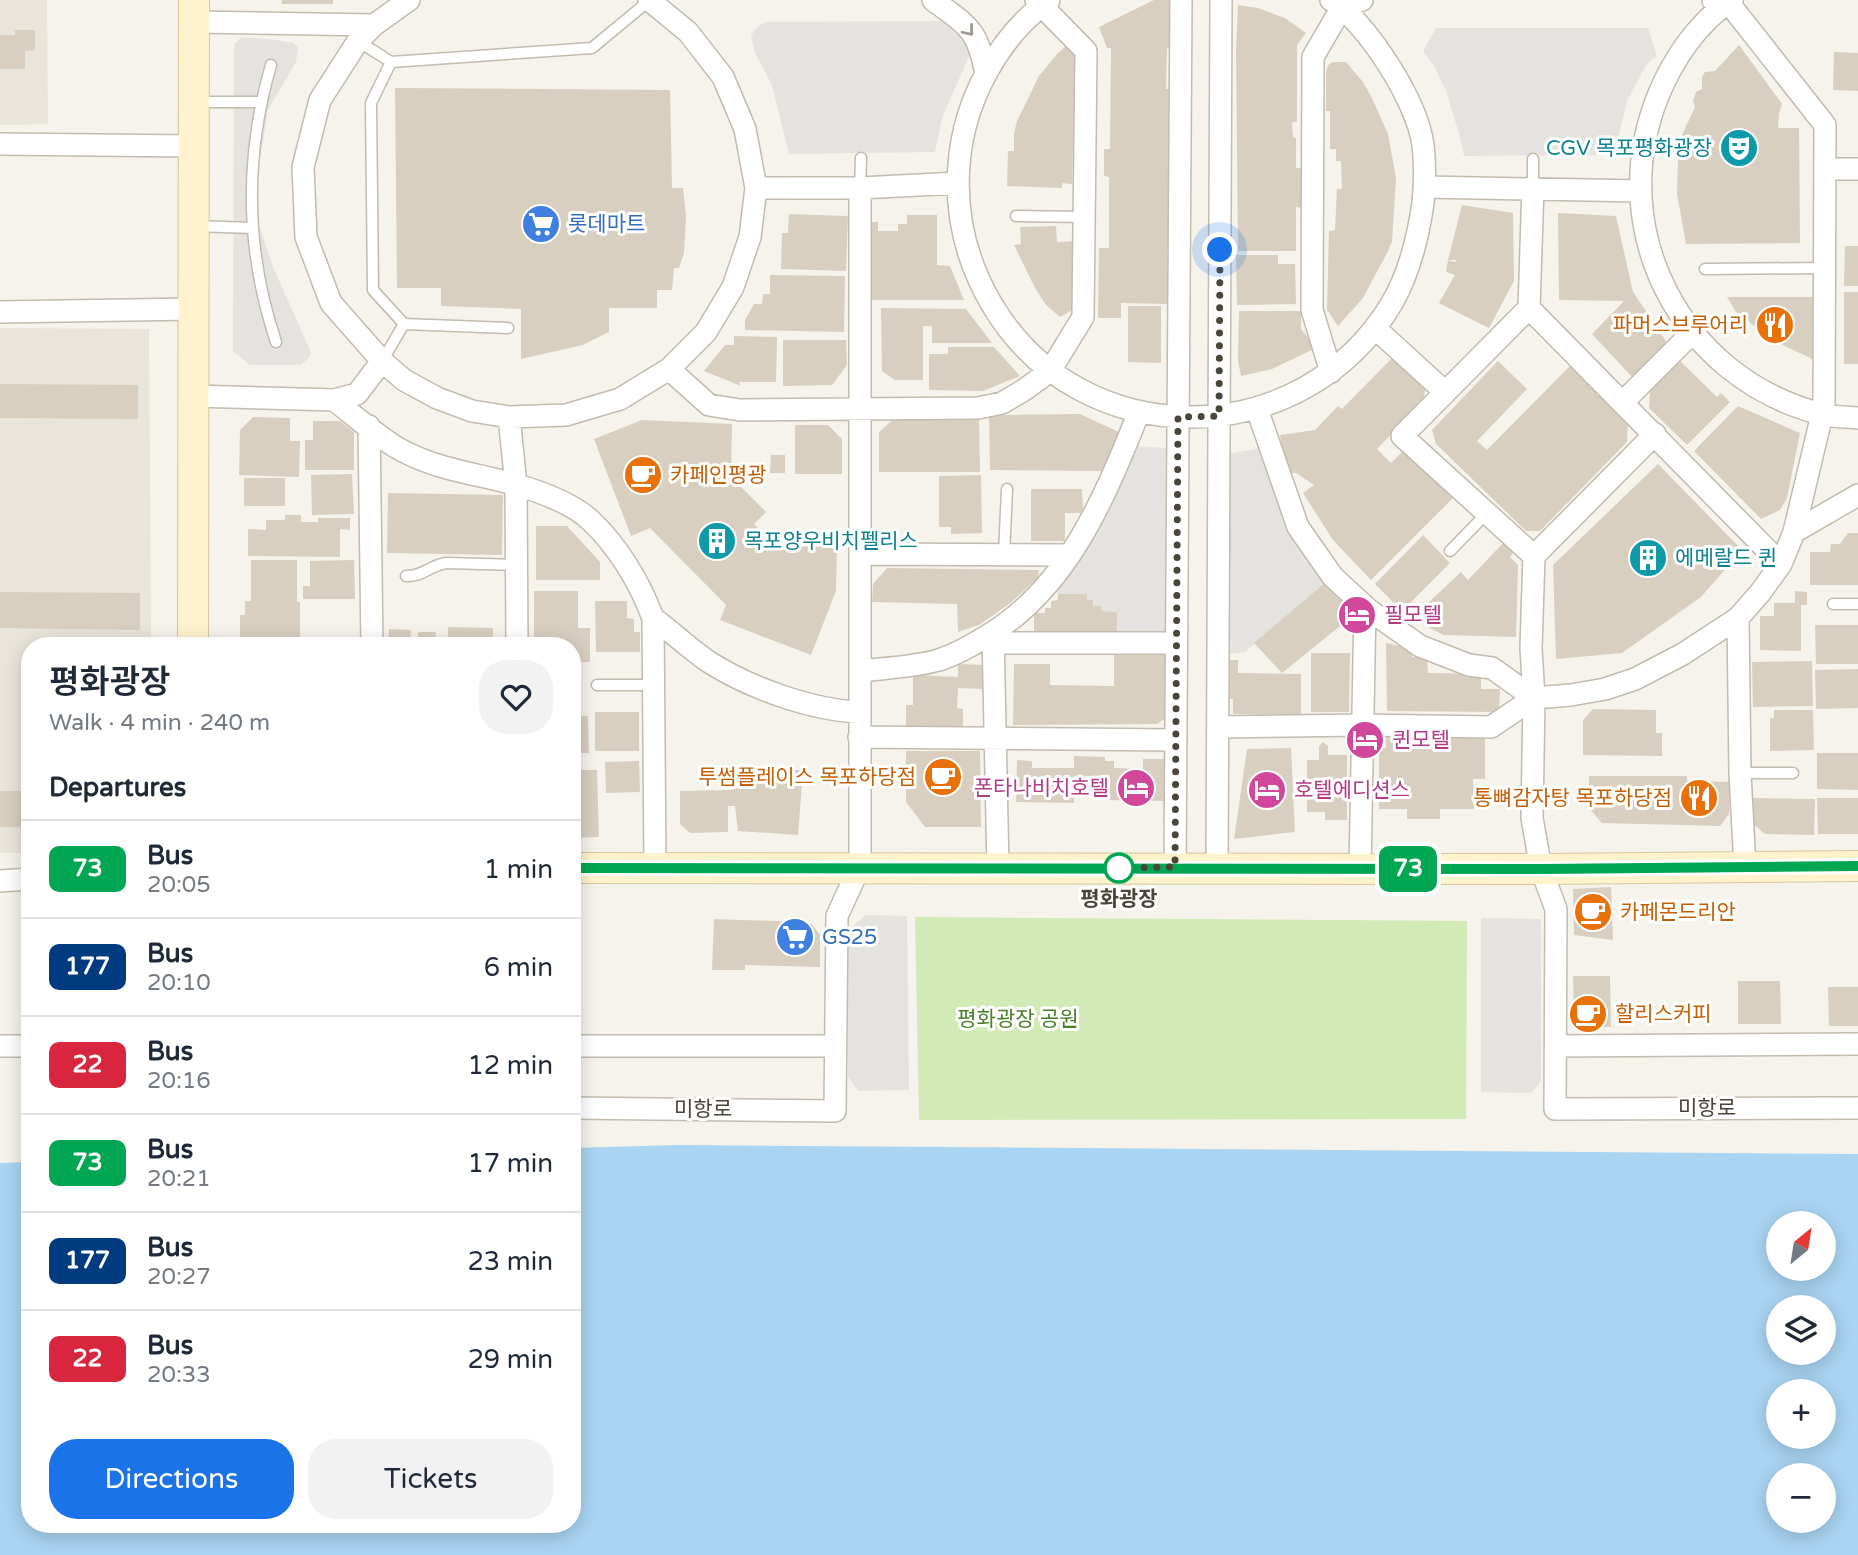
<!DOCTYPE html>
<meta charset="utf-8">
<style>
:root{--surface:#fff;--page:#f2f2f3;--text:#1f2937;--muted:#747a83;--line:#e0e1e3;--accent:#1a73e8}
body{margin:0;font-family:"Varela Round","Noto Sans KR",sans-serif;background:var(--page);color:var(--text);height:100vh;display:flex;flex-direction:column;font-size:26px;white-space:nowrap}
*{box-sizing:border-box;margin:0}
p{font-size:23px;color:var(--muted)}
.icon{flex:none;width:38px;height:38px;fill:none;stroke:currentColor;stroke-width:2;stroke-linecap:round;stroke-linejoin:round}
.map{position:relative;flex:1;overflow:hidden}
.panel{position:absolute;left:21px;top:637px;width:560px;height:896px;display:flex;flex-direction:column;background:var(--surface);border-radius:28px;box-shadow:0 4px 18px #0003}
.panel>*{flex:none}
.badge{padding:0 14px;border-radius:10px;font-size:24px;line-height:46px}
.needle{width:46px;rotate:30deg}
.buttons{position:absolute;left:1766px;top:1211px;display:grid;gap:14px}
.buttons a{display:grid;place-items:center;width:70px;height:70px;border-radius:50%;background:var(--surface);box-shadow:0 4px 18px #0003;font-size:35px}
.you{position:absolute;width:35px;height:35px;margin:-18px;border:5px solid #fff;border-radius:50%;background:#1a73e8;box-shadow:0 0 0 10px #1a73e833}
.map>.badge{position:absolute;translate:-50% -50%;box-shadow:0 0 0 4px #fff}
h2{padding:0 28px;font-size:26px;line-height:63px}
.round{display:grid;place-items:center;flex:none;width:74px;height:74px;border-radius:28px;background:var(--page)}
.head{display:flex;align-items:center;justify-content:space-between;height:119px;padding:0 28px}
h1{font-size:33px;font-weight:600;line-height:52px}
.action{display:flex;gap:14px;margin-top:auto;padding:14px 28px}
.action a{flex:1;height:80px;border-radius:28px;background:var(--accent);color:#fff;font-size:28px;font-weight:600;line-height:80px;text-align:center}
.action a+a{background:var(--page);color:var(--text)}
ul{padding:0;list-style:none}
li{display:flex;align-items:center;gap:21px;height:98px;padding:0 28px;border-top:2px solid var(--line)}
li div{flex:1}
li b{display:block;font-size:26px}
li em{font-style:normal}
li .badge{min-width:77px;font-weight:700;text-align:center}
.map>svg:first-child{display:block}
</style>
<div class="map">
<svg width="1858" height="1555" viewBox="0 0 1858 1555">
<rect width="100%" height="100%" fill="#f6f3ec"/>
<path fill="#eae5da" d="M0,0H47L48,124L0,125Z
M0,328L149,329L151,646H30V853H0Z"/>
<path fill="#d2eab5" d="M915,917L1467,921L1466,1119L919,1120Z"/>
<path fill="#e5e3e0" d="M940,21L954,25L967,40L970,54L942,118L935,152L789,154L772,85L755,53L751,36L756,28L765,22Z
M1436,28H1648L1657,57L1653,58L1645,67L1627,101L1615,151L1611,155L1464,156L1460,137L1446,91L1434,66L1423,51Z
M241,37L277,40L293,43L298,47L296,62L268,110L256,185L259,225L273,267L311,352L309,358L300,365H250L233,351L234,45Z
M1133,446L1166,448L1165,634L1117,635V612L1101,611V606H1093V600H1087V594H1058L1055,591L1098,531L1113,501Z
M1260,448L1285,519L1304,554L1327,581L1245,652L1228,654V454Z
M866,915L907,916L909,1090L858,1091L848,1077V930Z
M1481,918L1541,919V1082L1531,1093L1481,1092Z"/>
<path fill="#a9d4f2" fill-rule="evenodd" d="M679,1145L1858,1154V1555H0V1163L30,1162V1524H572V1148ZM1778,1223H1824V1269H1778ZM1778,1307H1824V1353H1778ZM1778,1391H1824V1437H1778ZM1778,1475H1824V1521H1778Z"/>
<path fill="#d8cfc1" d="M282,0H333V4H282Z
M1154,0H1171V48H1167L1166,89H1169V215H1173V248H1167L1169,304L1121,303V318H1098L1099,248H1109V177L1104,176V149H1110L1111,48H1107L1099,27Z
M1238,5L1258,8L1285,18L1306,33L1297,45V122H1292L1293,137L1296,138V168H1303V208L1296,207V251H1238L1236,51Z
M15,30H35V50L25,51V69H0V35H15Z
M1739,45L1782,104L1779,113L1778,128H1799L1800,243L1686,244L1677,194L1678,161L1682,135L1695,107L1693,101L1696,92L1702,89V77L1705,72L1715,71Z
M1065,47L1074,50L1075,56L1072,184L1062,183V188L1007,186L1008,151H1014V133L1017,121L1039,76L1058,53Z
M1834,52L1858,53V91L1833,90Z
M1333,62H1346L1363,82L1371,96L1388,134L1396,178L1392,242L1387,253L1363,298L1338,326L1327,310L1329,231L1335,230L1337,189H1342L1341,161H1336V149H1330V111H1326V71L1329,64Z
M395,88L670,90L672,188H683L686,216L684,253L679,268H674L672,290H657V308H609V332L583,345L521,359V309L441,306V288H397Z
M1462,205L1513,213L1514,281L1489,328L1439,303L1455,275L1446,272L1448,260L1456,262V260H1448Z
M1558,213L1616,216L1633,292L1668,344L1633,378L1592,334L1624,301L1559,300Z
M789,214L848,216L846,271L781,269L782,233H788Z
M907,215H937V265L950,266L964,300H871L872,222H878V231H898V224H907Z
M1056,226L1057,242L1074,241L1076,308L1060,317L1046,305L1035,288L1014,245L1021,244L1020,227Z
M1845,246H1858V286H1844Z
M1236,255H1278V264H1295L1296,304L1237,305Z
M770,275L845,276L844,332L745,330V320L754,304H762L763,294H770Z
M1844,292H1858V364H1844Z
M1727,297H1817L1819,362L1774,341L1736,312Z
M1128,306H1161V363L1128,362Z
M881,308L966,309L992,343H932V326H923V380H895L882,371Z
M1239,311H1301V329L1316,348L1272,369L1241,376L1238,361Z
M734,336L777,337L776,382H739L741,386L704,371L725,345H734Z
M783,340H846L847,365L832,385L783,386Z
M948,347H994L1020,376L983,391L929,390V354H948Z
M1393,357L1425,389L1424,400L1377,449L1391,463L1402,452L1416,464L1421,459L1455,496L1371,580L1333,540L1303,493L1314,485L1296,473H1287L1280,435L1315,430L1338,406L1342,409Z
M1498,361L1527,389L1477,441L1487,450L1572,364L1628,419L1627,442L1540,531H1526L1436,444L1432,430Z
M1680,361L1717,397L1721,393L1730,402L1687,445L1649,408L1650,391Z
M0,384L138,385V419L0,418Z
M1738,406L1800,433L1787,498L1780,510L1761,519L1694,451Z
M1080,414L1121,433L1104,471L990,470L989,415Z
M979,416L980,472H879V432L896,417Z
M253,417L290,418V441H300L299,477L239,475L240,430Z
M642,420L732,424L731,477L766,512L754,524L776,546L837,547L836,591L811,655L720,620L726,605L650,528L631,536L594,439Z
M313,421H340L354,432V470H305V440H313Z
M795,425H828L842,439V474H795Z
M771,455H785V473H770Z
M1658,464L1742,550L1701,597L1622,653L1556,659L1553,565Z
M352,474L354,514L312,515L311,475Z
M981,475L982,533L951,534V527H939V476Z
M244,478H285V506H244Z
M1031,489H1082L1083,513H1065V541H1031Z
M388,493L503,495L502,555L387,553Z
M285,515H301V522H318V518H350V530L340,529V557L248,556V529L266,530V520H285Z
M536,526H567L600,562V580H536Z
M1848,533H1858V585H1810V552H1830L1831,544H1840Z
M1423,535L1450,563L1402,611L1375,584Z
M1503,543L1513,553L1510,557L1518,565L1516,637L1443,635L1412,618L1461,572L1468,580Z
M251,560H297V602H300V642L240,641V615H245V601H251Z
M354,560L355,599H303V586H310V561Z
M887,568L958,569L1039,570L1038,578L1009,604L979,625L958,632L957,604L872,602L873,584Z
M1327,581L1355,614L1282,673L1254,643Z
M534,591H578V628H590V662H572V646H534Z
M1795,591L1807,592V605H1801V651L1760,650V616H1774V603H1795Z
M0,592L140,593V630L0,628Z
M1058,594H1087V600H1093V606H1101V611L1117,612V635H1034V613H1045V608H1051V601L1058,600Z
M595,601H627V618L634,619V632H640V652H596Z
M1815,625H1858V664H1816Z
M448,627L493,628V641L476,640V646H448Z
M389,629L411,630L410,646H388Z
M418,632H436L435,646H418Z
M1386,643L1404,647L1412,652V657H1427L1428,673L1481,674V689H1500L1499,712L1387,711Z
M1114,652H1166L1167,717L1157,724L1013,725L1014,664H1050V685L1114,686Z
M1311,653H1350L1349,712H1311Z
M1229,660H1238V673L1301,674V715L1233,714V699H1228Z
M1812,661L1813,706L1753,707L1752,662Z
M958,664L984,665L983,689L958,688L957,708L963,709V729L906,728V705H913V675L958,677Z
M1858,669V708L1816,709L1815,670Z
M572,672H580V687H572Z
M1593,709L1656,710V733H1662V756L1583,755V720Z
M1774,710H1813L1814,750L1770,751V718H1774Z
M595,712H639V751H595Z
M588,716L589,753H576V770H597L599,837L572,838V717Z
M1386,737H1485V779H1473L1474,809H1440V819H1407V809H1379V748H1386Z
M1323,742L1328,746V755H1347V820H1325V812H1307V760H1319V746Z
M1291,748L1295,832L1234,839L1247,749Z
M906,751H980L981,827H925L906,802Z
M1817,753H1858V790L1817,789Z
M1074,756L1105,757V761H1114V768L1143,769V759H1166L1165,801L1106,800L1107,776H1074V803L1016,802L1017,760L1032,761V768H1074Z
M639,761L640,792L606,793L605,762Z
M730,770H803L798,835L738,831L735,806H728V832L690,833L680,824V791L733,790Z
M1589,776H1687V781L1730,782L1729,814L1720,826L1602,823L1589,808Z
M0,791H30V827H0Z
M1753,798L1815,799L1814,835L1765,834L1753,824Z
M1817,798H1858V834H1818Z
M1611,887L1613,940L1574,935L1573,889Z
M714,919L804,922L812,924L820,935V967L745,965V970H712Z
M1573,976H1610L1611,1027H1577L1574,1024Z
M1738,981H1780L1781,1024H1738Z
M1828,987H1858V1026H1829Z"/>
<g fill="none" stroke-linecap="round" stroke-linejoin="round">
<defs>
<path id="lane" d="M358,41L391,62L592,48L650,0
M271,65C244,158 245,249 276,342
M197,102H261
M1533,159V187
M860,188L861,158
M1016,216L1084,217
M195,226L252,228
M1705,269L1824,268
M404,324L508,328
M382,361L404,324L373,290L371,103L391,62
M1450,551L1487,513
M1004,555L1007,489
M406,576C422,577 431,565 446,563L516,565
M1833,604H1858
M597,685H653
M1740,773H1793"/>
<path id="street" d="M409,0L374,25L358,41L320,100L303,167L306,237L331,303L382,361L404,380L437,398L472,411L509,417L566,415L620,399L669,369L706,332L733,287L750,237L756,188L745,129L723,77L688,32L649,0
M933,0C969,27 977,28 986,74
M1049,0C998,37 964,101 959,164C955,213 966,260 991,303C1080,456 1302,454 1392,303C1410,272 1418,238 1423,203C1425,184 1425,163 1423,145C1417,101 1368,24 1331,0
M1713,0L1728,2L1825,125L1824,406L1794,532
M1732,0C1698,22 1673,59 1658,96C1604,230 1681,378 1821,414C1833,417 1846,417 1858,418
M194,22L374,25
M0,144L194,146
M1825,169H1858
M1425,187L1639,191
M1533,187L1529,308L1402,436L1534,556
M756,188H860L958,183
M1529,308L1781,564
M0,312L193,309
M1375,328L1445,392
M669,369L709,405L740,410L978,408L1002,403L1024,390L1050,371L1083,317L1086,51L1036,0
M1331,372L1312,310L1313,57L1342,7L1362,0
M193,396L334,400L357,394L382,361
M334,400C354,415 386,444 407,453C441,470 477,474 514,484C538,491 572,503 590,520C618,546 640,583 653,618L655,867
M1623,402L1692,333
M1257,409L1298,527L1333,577L1369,610L1420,646L1469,665L1492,668L1534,698
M509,417L516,485L517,646
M369,426L372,646
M1655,434L1534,556L1531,648L1534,698L1532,818L1541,869L1556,909L1555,1109L1858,1108
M860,554L1070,555
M653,618C672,632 690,649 709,662C750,688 811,710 859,712
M1738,618L1740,773L1745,867
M993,633L998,869
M993,643H1176
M860,671C886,668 914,667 939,660C954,655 969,647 982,639C1067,591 1104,499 1139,412
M1218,727L1361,725L1491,727L1534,698L1571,695L1605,689L1635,679L1683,654L1738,618L1760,593L1781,564L1794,532L1858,495
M859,737L1176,740
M1175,867L1181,0
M1217,867L1221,0
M1360,869L1365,606
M0,881L30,879
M0,1046H30
M572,1046H835
M1556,1046L1858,1044
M572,1108L835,1111L837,916L860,866V188"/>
<path id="secondary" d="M193,646L194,0
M572,868L1541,869L1858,866"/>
</defs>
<use href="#lane" stroke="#c2bbae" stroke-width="13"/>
<use href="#street" stroke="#c2bbae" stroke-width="24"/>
<use href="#secondary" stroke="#d6c79b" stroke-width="32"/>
<use href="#lane" stroke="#fff" stroke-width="10"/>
<use href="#street" stroke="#fff" stroke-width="21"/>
<use href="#secondary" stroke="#fff3cd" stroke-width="30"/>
</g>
<defs><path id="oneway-chevron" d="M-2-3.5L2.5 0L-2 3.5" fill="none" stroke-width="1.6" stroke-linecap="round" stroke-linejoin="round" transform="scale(1.75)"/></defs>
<use stroke="#9c9892" href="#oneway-chevron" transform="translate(969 31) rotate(50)"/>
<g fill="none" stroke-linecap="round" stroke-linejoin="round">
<defs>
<path id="line" d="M572,868L1541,869L1858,866"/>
</defs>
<use href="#line" stroke="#fff" stroke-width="16"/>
<use href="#line" stroke="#00a651" stroke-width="10"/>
<path stroke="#4b4439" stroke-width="7" stroke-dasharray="0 12.6" d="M1119,868L1175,867L1178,417L1219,416L1220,250"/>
</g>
<defs>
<symbol id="theatre-disc" viewBox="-11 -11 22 22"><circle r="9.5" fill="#0f9aa8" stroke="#fff"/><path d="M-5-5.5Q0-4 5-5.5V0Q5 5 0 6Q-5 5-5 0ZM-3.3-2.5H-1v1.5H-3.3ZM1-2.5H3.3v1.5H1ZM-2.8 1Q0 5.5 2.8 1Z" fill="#fff"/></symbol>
<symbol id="supermarket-disc" viewBox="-11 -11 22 22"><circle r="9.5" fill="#3f7fe0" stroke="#fff"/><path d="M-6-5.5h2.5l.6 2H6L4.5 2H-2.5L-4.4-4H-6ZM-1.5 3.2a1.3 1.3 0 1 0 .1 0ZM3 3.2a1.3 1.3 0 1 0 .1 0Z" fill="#fff"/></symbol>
<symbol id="restaurant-disc" viewBox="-11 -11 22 22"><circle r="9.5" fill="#e8710a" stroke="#fff"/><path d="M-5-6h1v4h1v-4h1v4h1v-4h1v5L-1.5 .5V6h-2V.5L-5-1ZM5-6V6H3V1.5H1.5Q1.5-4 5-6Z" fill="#fff"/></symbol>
<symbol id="cafe-disc" viewBox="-11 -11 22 22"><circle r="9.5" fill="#e8710a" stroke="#fff"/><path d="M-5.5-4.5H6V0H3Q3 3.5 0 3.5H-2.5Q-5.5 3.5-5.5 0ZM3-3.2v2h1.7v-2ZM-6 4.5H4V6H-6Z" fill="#fff"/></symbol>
<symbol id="building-disc" viewBox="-11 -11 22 22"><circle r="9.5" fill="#0f9aa8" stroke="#fff"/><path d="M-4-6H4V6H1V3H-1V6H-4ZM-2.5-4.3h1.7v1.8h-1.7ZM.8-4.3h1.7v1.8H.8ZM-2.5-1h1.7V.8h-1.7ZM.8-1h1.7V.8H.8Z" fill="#fff"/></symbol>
<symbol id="hotel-disc" viewBox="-11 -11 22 22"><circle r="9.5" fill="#d1479c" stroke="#fff"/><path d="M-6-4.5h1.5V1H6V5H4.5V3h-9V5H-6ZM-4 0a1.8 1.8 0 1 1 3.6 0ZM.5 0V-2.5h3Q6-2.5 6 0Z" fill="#fff"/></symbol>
</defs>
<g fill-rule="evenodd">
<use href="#theatre-disc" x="1717" y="126" width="44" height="44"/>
<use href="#supermarket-disc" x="519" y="202" width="44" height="44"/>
<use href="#restaurant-disc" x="1753" y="303" width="44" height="44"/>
<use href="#cafe-disc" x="621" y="453" width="44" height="44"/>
<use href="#building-disc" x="695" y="519" width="44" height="44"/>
<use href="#building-disc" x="1626" y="536" width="44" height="44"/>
<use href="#hotel-disc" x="1335" y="593" width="44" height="44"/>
<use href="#hotel-disc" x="1343" y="718" width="44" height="44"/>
<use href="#cafe-disc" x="921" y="755" width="44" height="44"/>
<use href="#hotel-disc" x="1114" y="766" width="44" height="44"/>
<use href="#hotel-disc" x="1245" y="768" width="44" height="44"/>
<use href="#restaurant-disc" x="1677" y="776" width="44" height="44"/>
<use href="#cafe-disc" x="1571" y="890" width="44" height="44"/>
<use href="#supermarket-disc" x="773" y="915" width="44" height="44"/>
<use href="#cafe-disc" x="1566" y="992" width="44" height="44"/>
</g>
<circle fill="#fff" stroke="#00a651" stroke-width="3.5" cx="1119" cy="868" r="14"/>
<g text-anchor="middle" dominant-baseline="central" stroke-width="6" stroke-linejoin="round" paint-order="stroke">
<g font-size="21" fill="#0d838f" stroke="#fff" text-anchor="start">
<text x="1712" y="148" text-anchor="end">CGV 목포평화광장</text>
<text x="744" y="541">목포양우비치펠리스</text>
<text x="1675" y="558">에메랄드 퀸</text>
</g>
<g font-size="21" fill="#366cbe" stroke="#fff" text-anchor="start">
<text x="568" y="224">롯데마트</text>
<text x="822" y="937">GS25</text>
</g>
<g font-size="21" fill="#c56008" stroke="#fff" text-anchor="end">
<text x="1748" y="325">파머스브루어리</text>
<text x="670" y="475" text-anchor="start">카페인평광</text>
<text x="916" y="777">투썸플레이스 목포하당점</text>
<text x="1672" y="798">통뼈감자탕 목포하당점</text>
<text x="1620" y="912" text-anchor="start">카페몬드리안</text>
<text x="1615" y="1014" text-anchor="start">할리스커피</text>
</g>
<g font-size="21" fill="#b23c85" stroke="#fff" text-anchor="start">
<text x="1384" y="615">필모텔</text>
<text x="1392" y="740">퀸모텔</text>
<text x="1109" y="788" text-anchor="end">폰타나비치호텔</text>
<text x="1294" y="790">호텔에디션스</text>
</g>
<g font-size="21" font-weight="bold" fill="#4b4439" stroke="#fff">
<text x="1119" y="899">평화광장</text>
</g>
<g font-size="21" fill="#4a7f2a" stroke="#fff">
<text x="1018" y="1019">평화광장 공원</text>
</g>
<g font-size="21" fill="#4b4439" stroke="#fff">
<text x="1707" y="1108">미항로</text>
<text x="703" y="1109">미항로</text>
</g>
</g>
</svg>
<div class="buttons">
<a><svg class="needle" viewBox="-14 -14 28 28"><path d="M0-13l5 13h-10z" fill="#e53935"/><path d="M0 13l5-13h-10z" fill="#747a83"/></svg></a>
<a><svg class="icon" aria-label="layers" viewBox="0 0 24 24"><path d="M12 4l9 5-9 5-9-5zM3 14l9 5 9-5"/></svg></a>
<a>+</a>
<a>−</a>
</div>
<div class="you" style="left:1220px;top:250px"></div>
<b class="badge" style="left:1408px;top:869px;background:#00a651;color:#fff">73</b>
<section class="panel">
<div class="head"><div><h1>평화광장</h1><p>Walk · 4 min · 240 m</p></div><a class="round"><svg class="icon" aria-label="heart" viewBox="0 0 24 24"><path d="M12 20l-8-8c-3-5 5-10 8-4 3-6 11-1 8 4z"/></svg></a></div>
<h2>Departures</h2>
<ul>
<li><span class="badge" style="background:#00a651;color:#fff">73</span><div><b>Bus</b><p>20:05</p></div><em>1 min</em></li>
<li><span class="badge" style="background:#003b80;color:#fff">177</span><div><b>Bus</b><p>20:10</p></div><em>6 min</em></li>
<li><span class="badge" style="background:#d7263d;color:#fff">22</span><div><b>Bus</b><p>20:16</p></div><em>12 min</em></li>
<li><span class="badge" style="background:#00a651;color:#fff">73</span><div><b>Bus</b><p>20:21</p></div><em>17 min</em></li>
<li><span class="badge" style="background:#003b80;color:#fff">177</span><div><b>Bus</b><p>20:27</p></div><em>23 min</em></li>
<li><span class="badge" style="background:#d7263d;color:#fff">22</span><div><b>Bus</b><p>20:33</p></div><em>29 min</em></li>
</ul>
<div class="action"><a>Directions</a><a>Tickets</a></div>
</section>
</div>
